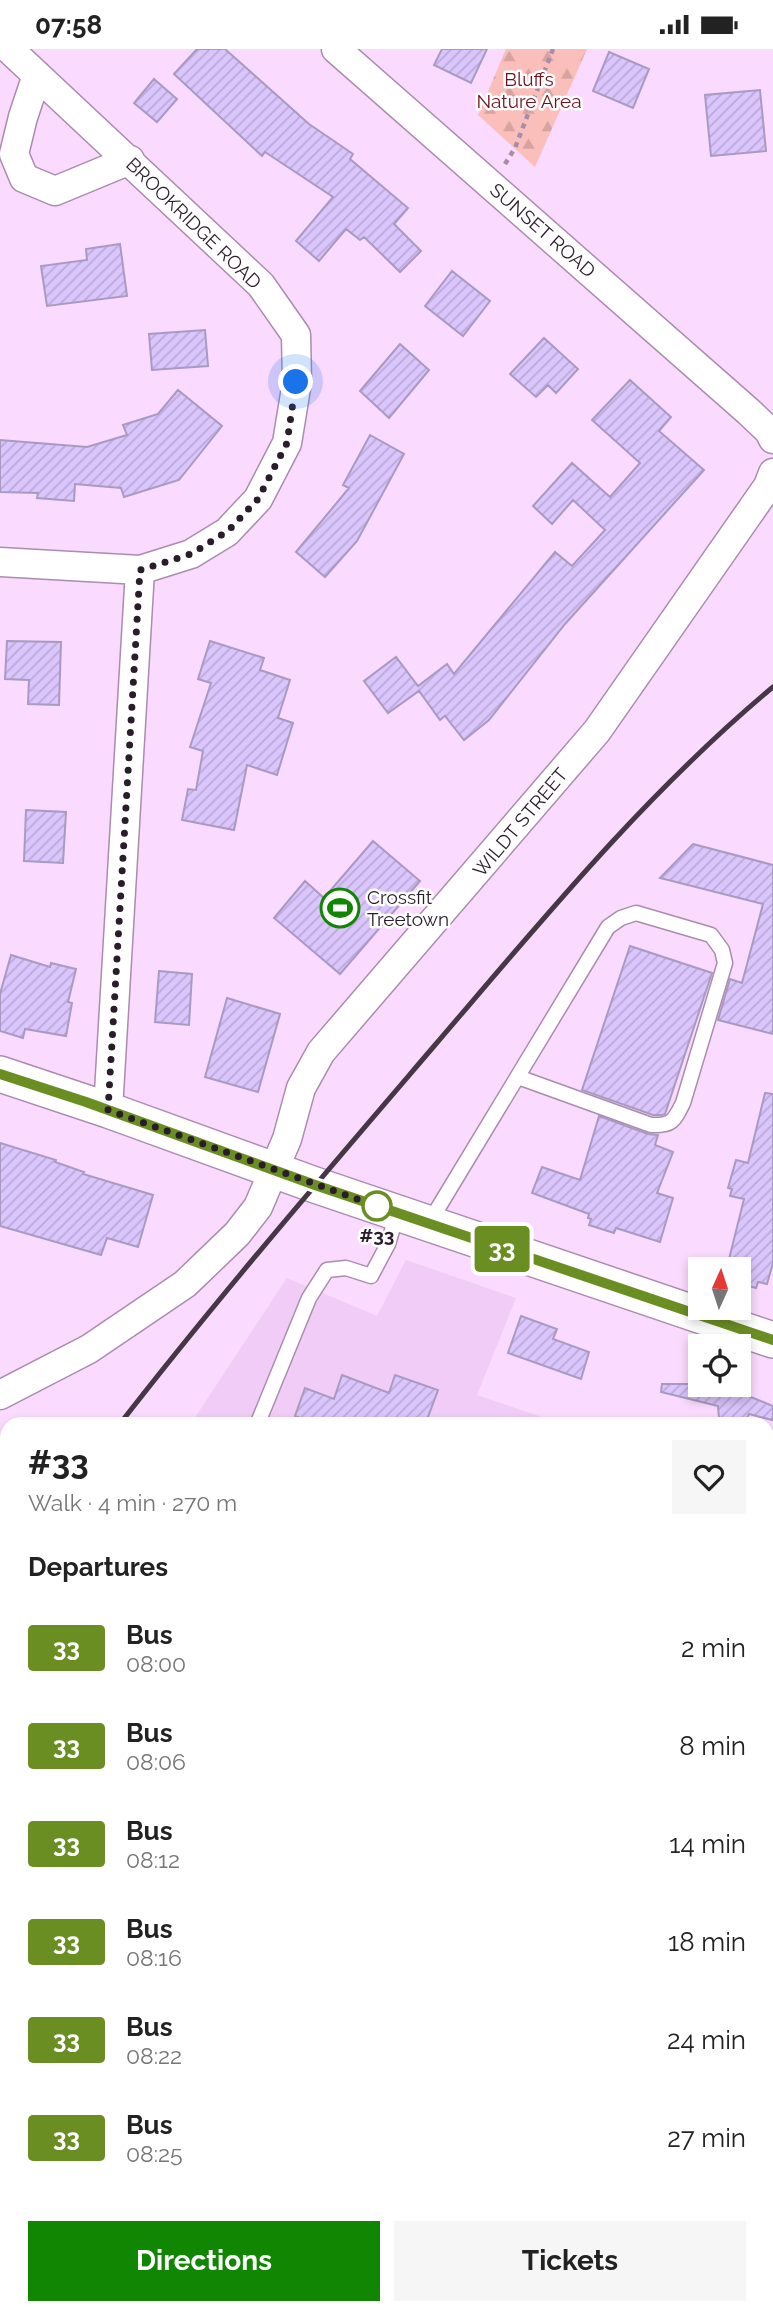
<!DOCTYPE html>
<meta charset="utf-8">
<style>
:root{--surface:#fff;--page:#f6f6f6;--text:#222;--muted:#767676;--accent:#118603}
body{margin:0;font-family:Raleway,sans-serif;background:var(--page);color:var(--text);height:100vh;display:flex;flex-direction:column;font-size:26px;white-space:nowrap}
*{box-sizing:border-box;margin:0}
p{font-size:23px;color:var(--muted)}
.icon{flex:none;width:38px;height:38px;fill:none;stroke:currentColor;stroke-width:2;stroke-linecap:round;stroke-linejoin:round}
.map{position:relative;flex:1;overflow:hidden}
.panel{position:absolute;left:0px;top:1368px;width:774px;height:898px;display:flex;flex-direction:column;background:var(--surface);border-radius:21px 21px 0 0;box-shadow:0 4px 10px #0003}
.panel>*{flex:none}
.badge{padding:0 14px;border-radius:5px;font-size:24px;line-height:46px}
.needle{width:46px;rotate:3deg}
.fabs{position:absolute;left:688px;top:1208px;display:grid;gap:14px}
.fabs a{display:grid;place-items:center;width:63px;height:63px;border-radius:0px;background:var(--surface);box-shadow:0 4px 10px #0003;font-size:35px}
.you{position:absolute;width:35px;height:35px;margin:-18px;border:5px solid #fff;border-radius:50%;background:#1a73e8;box-shadow:0 0 0 10px #1a73e833}
.map>.badge{position:absolute;translate:-50% -50%;box-shadow:0 0 0 4px #fff}
h2{padding:0 28px;font-size:26px;line-height:63px}
.round{display:grid;place-items:center;flex:none;width:74px;height:74px;border-radius:0px;background:var(--page)}
.head{display:flex;align-items:center;justify-content:space-between;height:119px;padding:0 28px}
h1{font-size:33px;font-weight:700;line-height:52px}
.action{display:flex;gap:14px;margin-top:auto;padding:14px 28px}
.action a{flex:1;height:80px;border-radius:0px;background:var(--accent);color:#fff;font-size:28px;font-weight:700;line-height:80px;text-align:center}
.action a+a{background:var(--page);color:var(--text)}
ul{padding:0;list-style:none}
li{display:flex;align-items:center;gap:21px;height:98px;padding:0 28px}
li div{flex:1}
li b{display:block;font-size:26px}
li em{font-style:normal}
li .badge{min-width:77px;font-weight:700;text-align:center}
.status{display:flex;justify-content:space-between;align-items:center;height:49px;padding:0 35px;background:var(--surface);direction:ltr}
.status svg{height:19px;fill:currentColor}
.map>svg:first-child{display:block}
</style>
<div class="status"><b>07:58</b><svg viewBox="0 0 49 12"><path d="M0 12V9h3v3zM5 12V6h3v6zM10 12V3h3v9zM15 12V0h3v12zM26 1h20v11H26zM47 4h2v5h-2z"/></svg></div>
<div class="map">
<svg width="773" height="2266" viewBox="0 0 773 2266">
<defs>
<pattern id="forest-firs" width="22" height="20" patternUnits="userSpaceOnUse" patternTransform="scale(1.75)"><rect width="22" height="20" fill="#fabebb"/><path d="M5 1l3.5 6h-7zM16 11l3.5 6h-7z" fill="#d6a3a1"/></pattern>
<pattern id="park-crowns" width="20" height="18" patternUnits="userSpaceOnUse" patternTransform="scale(1.75)"><rect width="20" height="18" fill="#fabebb"/><path d="M2 6a3 3 0 1 1 6 0M12 15a3 3 0 1 1 6 0" fill="none" stroke="#d6a3a1"/></pattern>
<pattern id="building-hatch" width="6" height="6" patternUnits="userSpaceOnUse" patternTransform="scale(1.75)"><rect width="6" height="6" fill="#dac5fc"/><path d="M-1 1l2-2M0 6l6-6M5 7l2-2" fill="none" stroke="#bba9d8"/></pattern>
</defs>
<rect width="100%" height="100%" fill="#fadafe"/>
<path fill="#f0ccf6" d="M406,1211L516,1249L477,1346L562,1375L190,1376L287,1229L377,1267Z
M7,1653V1840L0,1836V1663Z"/>
<path fill="url(#forest-firs)" d="M506,0H587L535,118L478,66Z"/>
<path fill="url(#park-crowns)" d="M767,2148L773,2152V2266H732L733,2259H766Z"/>
<path fill="url(#building-hatch)" stroke="#a99ac2" stroke-width="2" d="M197,0H225L309,75L353,105L350,110L408,159L394,175L421,202L400,223L364,188L360,191L346,180L319,212L296,192L333,148L265,103L262,107L174,25Z
M442,0H487L471,34L434,16Z
M609,3L649,20L633,59L593,42Z
M154,30L177,50L157,73L134,54Z
M760,41L766,102L711,107L705,46Z
M120,195L127,247L47,257L41,217L87,211L86,200Z
M452,222L490,252L463,287L425,257Z
M205,281L208,317L152,321L149,285Z
M544,289L578,320L556,344L548,336L536,348L510,325Z
M400,295L429,321L389,369L360,342Z
M630,331L671,368L659,382L704,421L565,575L489,671L464,691L445,667L440,671L419,642L388,664L364,632L396,608L418,637L447,615L454,625L555,503L572,517L605,481L573,451L552,475L533,457L572,414L610,448L640,414L592,371Z
M178,341L222,377L179,431L124,448L121,439L75,435L74,452L37,449L38,444L0,443V391L87,398L127,386L123,376L158,365Z
M370,386L404,405L357,492L325,528L296,503L349,439L343,436Z
M7,592L61,593L59,656L28,655L29,631L5,630Z
M210,592L264,609L260,621L290,631L278,669L293,674L277,726L247,716L234,781L182,771L188,740L196,741L203,702L190,698L211,634L198,630Z
M26,761L66,763L63,814L24,812Z
M373,792L420,832L340,925L274,869L305,832L324,849Z
M693,795L773,816V985L718,971L730,930L742,934L763,855L660,829Z
M630,897L712,924L665,1065L662,1066H653L582,1041Z
M11,906L50,918L51,914L76,920L68,953L72,954L66,987L25,980L23,989L0,982V945Z
M159,922L192,925L189,976L155,973Z
M227,949L280,965L258,1043L205,1028Z
M765,1044L773,1045V1214L767,1235L758,1233L756,1239L738,1234V1217L728,1214L744,1150L730,1147L732,1140L728,1139L736,1111L748,1114Z
M599,1067L648,1085L658,1086L655,1096L673,1103L657,1144L673,1149L660,1193L616,1179L614,1184L589,1176L591,1170L588,1169L589,1165L532,1144L542,1118L580,1131Z
M0,1094L56,1111L55,1113L84,1123L83,1125L153,1146L138,1198L107,1189L101,1206L0,1177Z
M521,1267L557,1280L553,1290L589,1303L581,1330L508,1304Z
M342,1326L389,1344L395,1326L438,1341L425,1376H317L295,1367L305,1339L334,1350Z
M662,1335H719L773,1357V1367L772,1371L749,1365L745,1373L719,1370L718,1357L661,1343Z"/>
<g fill="none" stroke-linecap="round" stroke-linejoin="round">
<defs>
<path id="service" d="M429,1174L608,878L621,869L636,864L711,886L722,901L725,914L683,1054C674,1072 672,1077 651,1076L518,1028
M257,1376L309,1249L327,1221L346,1219L371,1227L388,1195L397,1165"/>
<path id="minor" d="M336,0L749,363L769,382L773,390
M37,26L23,68L14,105L24,129L55,142L130,111
M0,513L140,521L191,505L227,483L258,450L287,394L297,333L296,286L261,236L9,0
M108,1061L140,521
M0,1346L89,1300L185,1235L237,1185L258,1158L287,1090L301,1039L321,1003L597,682L768,437L773,424
M0,2216H7
M54,2266V2259"/>
<path id="tertiary" d="M0,1025L108,1061L315,1136L773,1291"/>
<path id="primary" d="M766,1430L773,1412
M477,2266L478,2259"/>
</defs>
<use href="#service" stroke="#aa8dae" stroke-width="17"/>
<use href="#minor" stroke="#aa8dae" stroke-width="31"/>
<use href="#tertiary" stroke="#aa8dae" stroke-width="38"/>
<use href="#primary" stroke="#fff" stroke-width="41"/>
<path stroke="#a68ea9" stroke-width="4.5" stroke-dasharray="5 5" stroke-linecap="butt" d="M505,115L515,99L553,0
M766,2205L773,2209"/>
<use href="#service" stroke="#fff" stroke-width="14"/>
<use href="#minor" stroke="#fff" stroke-width="28"/>
<use href="#tertiary" stroke="#fff" stroke-width="35"/>
<use href="#primary" stroke="#9ecf99" stroke-width="38"/>
<path stroke="#463747" stroke-width="5" d="M119,1376C220,1246 328,1121 435,996C542,871 646,744 773,638
M0,1539L7,1529"/>
</g>
<g fill="none" stroke-linecap="round" stroke-linejoin="round">
<defs>
<path id="line" d="M0,1025L86,1053L315,1136L773,1291"/>
</defs>
<use href="#line" stroke="#fff" stroke-width="16"/>
<use href="#line" stroke="#6b8e23" stroke-width="10"/>
<path stroke="#291d2a" stroke-width="7" stroke-dasharray="0 12.6" d="M296,333L287,394L258,450L228,482L191,505L140,521L108,1061L377,1157"/>
</g>
<defs>
<symbol id="stadium-ring" viewBox="-11 -11 22 22"><circle r="9.5" fill="#fff" stroke="#118603" stroke-width="1.5"/><path d="M0-5a6.5 5 0 1 0 0 10a6.5 5 0 1 0 0-10ZM-3.5-1.8h7v3.6h-7Z" fill="#118603"/></symbol>
</defs>
<g fill-rule="evenodd">
<use href="#stadium-ring" x="318" y="837" width="44" height="44"/>
</g>
<circle fill="#fff" stroke="#6b8e23" stroke-width="3.5" cx="377" cy="1157" r="14"/>
<g text-anchor="middle" dominant-baseline="central" stroke-width="5" stroke-linejoin="round" paint-order="stroke">
<g font-size="19" fill="#71111b" stroke="#fff">
<text x="529" y="30">Bluffs<tspan x="529" dy="22">Nature Area</tspan></text>
</g>
<g font-size="19" fill="#291d2a" stroke="#fff">
<text transform="translate(194 174) rotate(44)">BROOKRIDGE ROAD</text>
<text transform="translate(543 181) rotate(41)">SUNSET ROAD</text>
<text transform="translate(520 773) rotate(-50)">WILDT STREET</text>
</g>
<g font-size="19" fill="#291d2a" stroke="#fff" text-anchor="start">
<text x="367" y="848">Crossfit<tspan x="367" dy="22">Treetown</tspan></text>
</g>
<g font-size="19" font-weight="bold" fill="#291d2a" stroke="#fff">
<text x="377" y="1186">#33</text>
</g>
</g>
</svg>
<div class="fabs">
<a><svg class="needle" viewBox="-14 -14 28 28"><path d="M0-13l5 13h-10z" fill="#e53935"/><path d="M0 13l5-13h-10z" fill="#767676"/></svg></a>
<a><svg class="icon" aria-label="locate" viewBox="0 0 24 24"><circle cx="12" cy="12" r="6"/><path d="M12 2v4M12 18v4M2 12h4M18 12h4"/></svg></a>
</div>
<div class="you" style="left:296px;top:333px"></div>
<b class="badge" style="left:502px;top:1200px;background:#6b8e23;color:#fff">33</b>
<section class="panel">
<div class="head"><div><h1>#33</h1><p>Walk · 4 min · 270 m</p></div><a class="round"><svg class="icon" aria-label="heart" viewBox="0 0 24 24"><path d="M12 20l-8-8c-3-5 5-10 8-4 3-6 11-1 8 4z"/></svg></a></div>
<h2>Departures</h2>
<ul>
<li><span class="badge" style="background:#6b8e23;color:#fff">33</span><div><b>Bus</b><p>08:00</p></div><em>2 min</em></li>
<li><span class="badge" style="background:#6b8e23;color:#fff">33</span><div><b>Bus</b><p>08:06</p></div><em>8 min</em></li>
<li><span class="badge" style="background:#6b8e23;color:#fff">33</span><div><b>Bus</b><p>08:12</p></div><em>14 min</em></li>
<li><span class="badge" style="background:#6b8e23;color:#fff">33</span><div><b>Bus</b><p>08:16</p></div><em>18 min</em></li>
<li><span class="badge" style="background:#6b8e23;color:#fff">33</span><div><b>Bus</b><p>08:22</p></div><em>24 min</em></li>
<li><span class="badge" style="background:#6b8e23;color:#fff">33</span><div><b>Bus</b><p>08:25</p></div><em>27 min</em></li>
</ul>
<div class="action"><a>Directions</a><a>Tickets</a></div>
</section>
</div>
